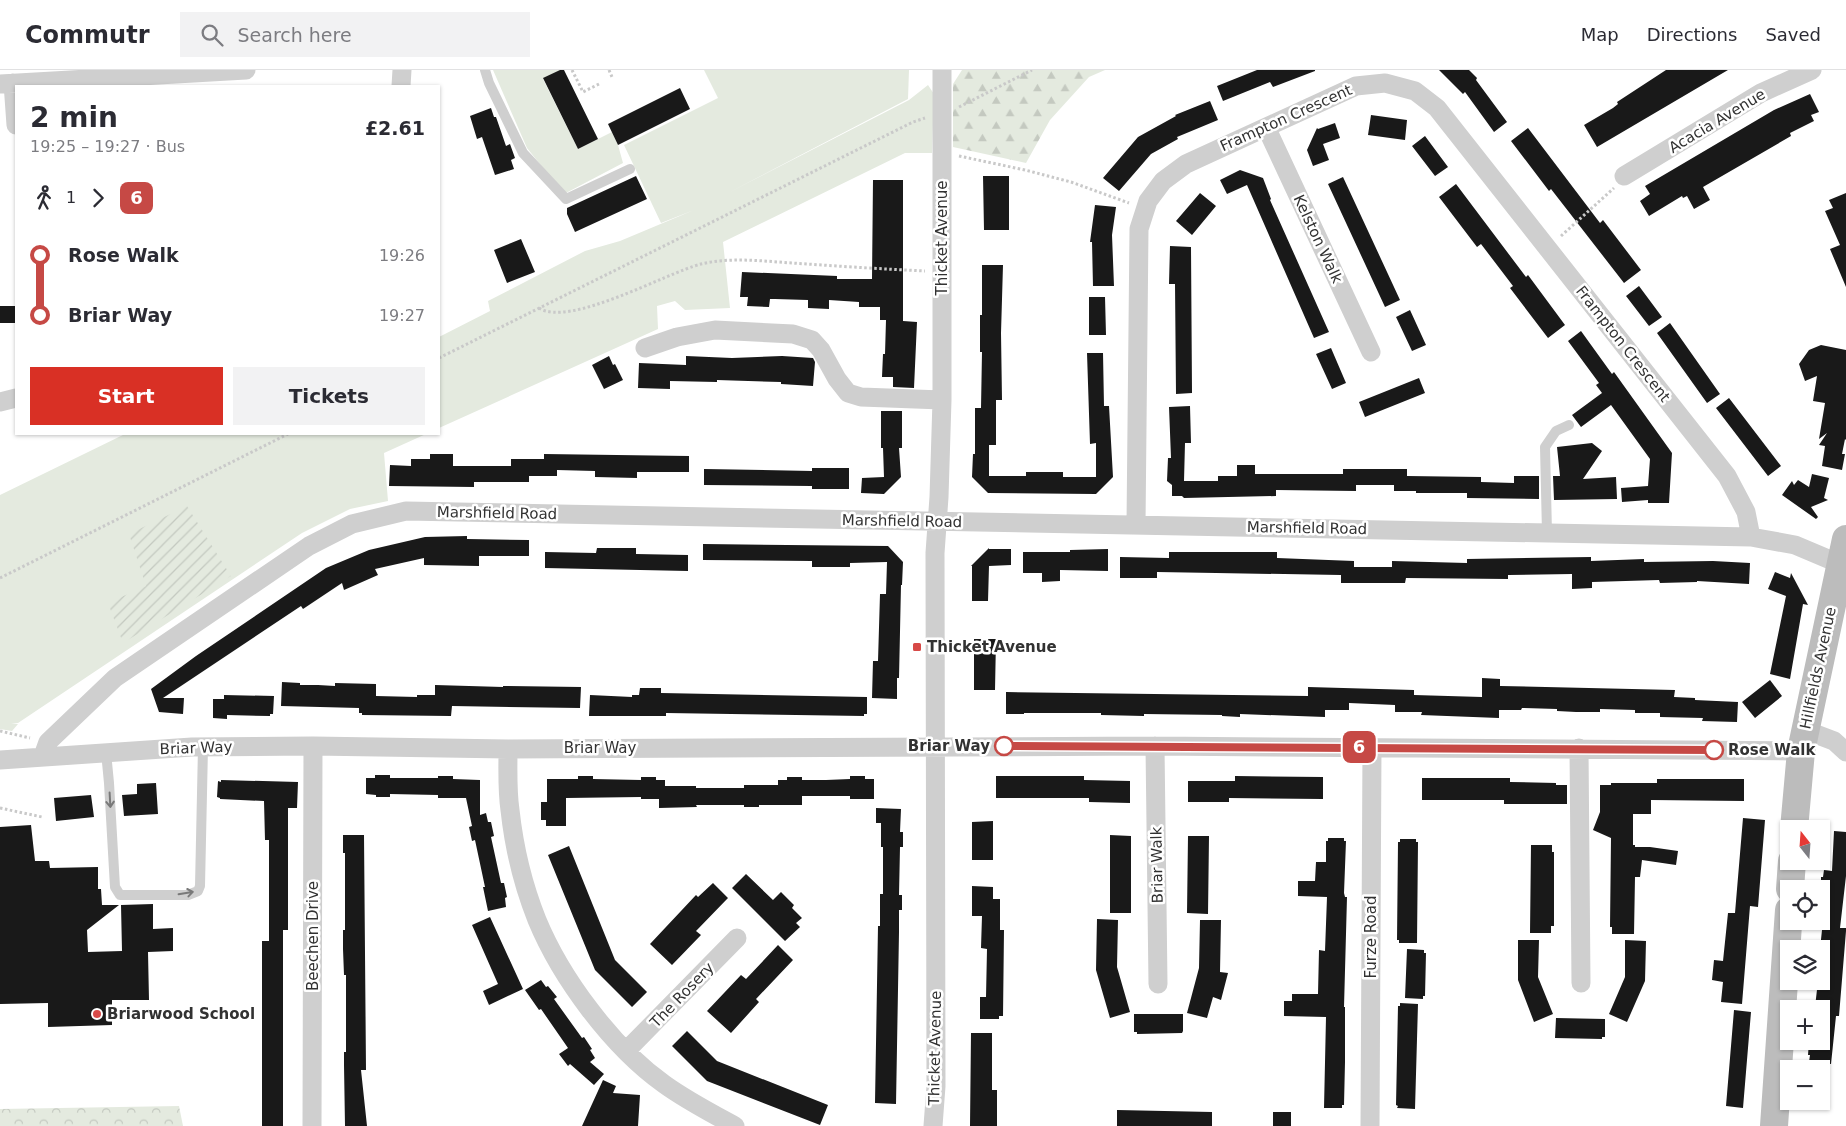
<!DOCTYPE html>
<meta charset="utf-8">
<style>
:root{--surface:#fff;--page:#f2f2f3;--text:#2b2b33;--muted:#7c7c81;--line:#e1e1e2;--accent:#d93025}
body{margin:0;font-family:"DejaVu Sans",sans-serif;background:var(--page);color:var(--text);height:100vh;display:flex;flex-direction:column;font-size:19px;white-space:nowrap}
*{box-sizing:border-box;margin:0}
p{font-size:16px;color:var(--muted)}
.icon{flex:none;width:28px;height:28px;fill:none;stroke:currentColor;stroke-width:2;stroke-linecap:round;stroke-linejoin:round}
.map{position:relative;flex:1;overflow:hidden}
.details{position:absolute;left:15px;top:15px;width:425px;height:350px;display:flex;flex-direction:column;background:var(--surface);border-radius:0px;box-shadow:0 1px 4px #0004}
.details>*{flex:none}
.badge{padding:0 10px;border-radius:8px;font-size:18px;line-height:32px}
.needle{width:32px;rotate:343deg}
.fabs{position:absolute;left:1780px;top:750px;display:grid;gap:10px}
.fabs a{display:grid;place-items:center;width:50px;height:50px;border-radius:0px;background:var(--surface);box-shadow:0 1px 4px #0004;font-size:25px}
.map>.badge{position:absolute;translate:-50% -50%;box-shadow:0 0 0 2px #fff}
.legs{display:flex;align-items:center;gap:8px;height:55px;padding:0 15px;font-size:16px}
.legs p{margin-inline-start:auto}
.head{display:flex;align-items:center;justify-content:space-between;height:85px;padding:0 15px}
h1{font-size:28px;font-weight:700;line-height:38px}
.primary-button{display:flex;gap:10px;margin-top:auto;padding:10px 15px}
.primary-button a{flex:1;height:58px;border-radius:0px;background:var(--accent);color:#fff;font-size:20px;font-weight:700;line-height:58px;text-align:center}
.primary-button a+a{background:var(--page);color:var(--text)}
ul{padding:0 15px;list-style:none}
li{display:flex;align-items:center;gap:18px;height:60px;font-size:19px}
li i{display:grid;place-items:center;width:8px;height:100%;margin:0 6px;background:currentColor}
li i::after{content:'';width:12px;height:12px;margin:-6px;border:4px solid;border-radius:50%;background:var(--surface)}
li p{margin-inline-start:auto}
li:first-child i{background:linear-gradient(#0000 50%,currentColor 0)}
li:last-child i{background:linear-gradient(currentColor 50%,#0000 0)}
header{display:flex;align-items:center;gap:30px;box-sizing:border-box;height:70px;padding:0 25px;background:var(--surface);border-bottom:1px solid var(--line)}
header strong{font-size:24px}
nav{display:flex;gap:28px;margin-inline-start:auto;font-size:18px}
.search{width:350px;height:45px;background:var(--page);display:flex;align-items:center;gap:12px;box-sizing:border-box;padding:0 18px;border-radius:0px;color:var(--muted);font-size:19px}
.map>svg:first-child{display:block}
</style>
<header>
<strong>Commutr</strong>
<div class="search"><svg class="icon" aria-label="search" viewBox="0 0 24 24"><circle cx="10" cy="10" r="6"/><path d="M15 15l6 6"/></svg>Search here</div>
<nav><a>Map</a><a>Directions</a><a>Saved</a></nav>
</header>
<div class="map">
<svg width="1846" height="1056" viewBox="0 0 1846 1056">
<defs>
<pattern id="forest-firs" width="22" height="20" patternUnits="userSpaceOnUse" patternTransform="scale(1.25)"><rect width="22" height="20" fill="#e4eadf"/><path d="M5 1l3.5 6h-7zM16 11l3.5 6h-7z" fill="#c4c9c0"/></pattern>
<pattern id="park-crowns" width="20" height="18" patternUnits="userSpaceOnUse" patternTransform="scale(1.25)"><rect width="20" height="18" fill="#e4eadf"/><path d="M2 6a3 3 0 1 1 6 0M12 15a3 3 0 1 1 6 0" fill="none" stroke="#c4c9c0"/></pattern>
<pattern id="garden-furrows" width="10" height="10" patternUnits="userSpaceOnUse" patternTransform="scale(1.25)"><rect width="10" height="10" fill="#e4eadf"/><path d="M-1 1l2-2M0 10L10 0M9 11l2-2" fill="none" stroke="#c4c9c0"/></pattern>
</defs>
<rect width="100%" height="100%" fill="#fff"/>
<path fill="#e4eadf" d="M493,0H560L543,9L578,79L612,62L618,75L623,93L564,124L527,78Z
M704,0H909L908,29L726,124L909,30L928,15L934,24L932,83H905L723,172L730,238L685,240L675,231L657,236L658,259L439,358V267L490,241L488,231L585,181L620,171L694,140L661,153L624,75L718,28Z
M125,364H426L384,383L388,431L350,439L302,463L18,653L11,654H18L12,661L0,659V425Z"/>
<path fill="url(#forest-firs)" d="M962,0H1105L1089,7L1050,50L1026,93L953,77V14Z"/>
<path fill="url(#park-crowns)" d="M179,1036L183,1056H0V1039Z"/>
<path fill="url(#garden-furrows)" d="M187,436L231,506L123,573L108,533L146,516L129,464Z"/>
<path fill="#191919" d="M560,0H564L598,69L578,79L543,8Z
M1257,0H1315V1L1273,17L1270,12L1223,31L1217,16Z
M1439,0H1469L1477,8L1476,10L1507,52L1494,62L1465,22L1463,24Z
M1666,0H1728L1597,77L1584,55L1613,38L1618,34L1617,32Z
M680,18L690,39L618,75L608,54Z
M1810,24L1819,42L1811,45L1814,51L1790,63L1791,66L1703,117L1710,130L1694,139L1687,126L1683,128L1682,126L1649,146L1640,131L1650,124L1645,116L1774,40Z
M1210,31L1218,50L1177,67L1178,69L1151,84L1119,121L1103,108L1138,67L1176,46L1175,45Z
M491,38L494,47H496L506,76L510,74L515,88L511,90L514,99L495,105L482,67L477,69L470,46Z
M1371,45L1407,50L1405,70L1368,65Z
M1335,53L1340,68L1323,74L1329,90L1313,96L1307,80L1317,58L1318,59Z
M1528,58L1600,153L1603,150L1641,200L1624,213L1551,119L1549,121L1511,71Z
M1425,66L1448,97L1435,106L1412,76Z
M1240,100L1263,108L1271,129L1270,130L1329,262L1314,268L1247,115L1227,124L1220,110Z
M636,106L647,129L575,162L567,144V138Z
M983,106H1009V160H984Z
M1343,107L1400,230L1385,237L1328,114Z
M873,110H903V251L917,252L914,318L893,317V307H882L883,284H885L886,250H880V237H859V232L829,230V239L808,238V230L775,229H770L769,237L747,236L748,227H740L742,202L837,206V209H872Z
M1456,114L1526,207L1528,205L1565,255L1548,268L1510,218L1513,216L1481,174L1477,177L1439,127Z
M1200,123L1216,136L1192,165L1176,151Z
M1846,123V217L1830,179L1840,175L1825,141L1833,138L1829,130Z
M1095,135L1116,137L1112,165L1114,216H1093L1092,172H1090Z
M521,169L535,202L507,213L494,180Z
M1170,176L1191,177L1192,323L1176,324L1175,214H1169Z
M982,195H1003L1001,263L1002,330H996V375H989V406H1026V402H1063V407H1096V373L1090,374L1087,283H1103L1104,336H1109L1113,407L1096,424L988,423L972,407L973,384H975V338H981L982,282H980V245H982Z
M1639,216L1662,247L1649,256L1626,226Z
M1089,227H1105L1106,265H1089Z
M0,236H16V253H0Z
M1410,240L1426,275L1412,281L1396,247Z
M1670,253L1720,324L1707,333L1657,263Z
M1581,261L1612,304L1614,302L1672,383L1669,433H1648V430L1622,432L1621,418L1648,416L1650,389L1611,335L1581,357L1572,345L1602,323L1596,315L1599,313L1568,271Z
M1821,275L1846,280V370L1845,369L1842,384H1845L1842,400L1822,396L1825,376L1819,375L1827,363L1819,369L1825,333L1813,331L1817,306L1805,311L1799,294L1809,280Z
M1331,278L1346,313L1332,319L1316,284Z
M609,286L613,295L615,294L623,310L604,319L592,295Z
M686,286L732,288L782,286L813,288L815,292L813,316L781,314V312L717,310V312L670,311V319L638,318L639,293L686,295Z
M1419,308L1425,323L1365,347L1359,332Z
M1729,328L1781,396L1768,406L1716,338Z
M1190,336L1191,373H1185L1184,411H1218V406H1237V395H1255V404H1343V399H1407V406L1481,407V412L1514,413V406H1539V429L1467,428V423H1416V421H1394V415H1356V421L1276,420V426L1184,428L1182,426H1172V415L1167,411L1168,388H1171L1169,337Z
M881,341H902V378H899L901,407L884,424L861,423L862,408L884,407L883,378H881Z
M1592,373L1602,381L1583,409L1616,407L1617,429L1554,430L1553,406H1560L1557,377Z
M430,384H453V396H511V389H544V384L689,386V402H637V408L595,407V401L557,400V406H529V412H474V417L389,416L390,395L411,396V389H430Z
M812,398H849V419H812V416L704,415V399L812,401Z
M1812,404L1829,408L1824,428L1828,430L1811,437L1818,447L1816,449L1782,425L1792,411L1794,415L1798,410L1809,417Z
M467,466V469L529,470V486H479V496L424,495V488L375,499L378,505L344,520L342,513L303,539L301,536L163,628H184L183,644L159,642L151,619L196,586L326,498L369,480L425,467Z
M703,474L888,476L903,492L902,515H901L899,608H897V629L872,628L873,591H878L880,524H886L887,492L850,493V497H812V491L703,490Z
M597,478H636V484L688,485V501L545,498V482L596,483Z
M989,478V479H1011V495L989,496L988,531H972V496H971Z
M1108,479V501L1060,500V511L1042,512V503H1023V482H1070V480Z
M1169,482H1277V488L1354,491V497H1392V491L1467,493V489L1591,487V491L1644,489V492L1713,491L1750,493L1749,514L1697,511V512L1660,513L1659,510L1592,512V518L1572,519V504L1508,505V509L1406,508L1405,513H1341V505L1216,503L1157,502V508H1120V487L1169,488Z
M1775,502L1790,508L1791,503L1808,535L1803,534L1790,609L1770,604L1786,526L1768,519Z
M974,569H996L995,620H974Z
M1482,608L1500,609V616L1675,620L1674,627L1695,628V630L1738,632L1737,652L1702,651L1703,648L1660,647V643H1635V640L1600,639V642H1576L1557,641V639L1522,638L1521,640H1499V648L1421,645L1422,642H1395V635L1349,633V640H1325V647L1240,644V647L1222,646V645L1144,644V646L1101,645V643H1024V644H1006V622L1308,626V617L1414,620V625L1482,627Z
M1770,610L1782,626L1755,648L1742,632Z
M282,612L300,613V615H318L335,616V613L376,614V626L417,627V625H435V615L503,617V616L581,617L580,638L452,636L451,646L362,645V643H359V638L281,636Z
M640,618H661V623L867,627V644H864V646L666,643V646H589L590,625L632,627V625H639Z
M224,625L274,626L273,644H270V646L227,645V649L213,648V629H224Z
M375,705H390V708H438V706H453V709L480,710V745L486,743L488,752H491L494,766L491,767L501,813H504L507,827L505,828L506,837L488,841L483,817H485L475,770L472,771L469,757L472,756L466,728H438V725L390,724V727H376V725L366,724V708H375Z
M578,706H593V709L641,710V707H656V710H665V716H696V718H744V715H778V710H787V707H802V710H826L850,709V706H865V709H874V729H850V726H802V735H759V737H744V735H696L697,737L659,738V729H641V727L566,728V756H546V750H541V732H547V709H578Z
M996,706H1084V710L1130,711V733L1089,732V728H996Z
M1235,706L1323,707V729L1229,728V732H1188V711H1235Z
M1422,708H1510V712L1556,713V715H1567V734H1504V730H1422Z
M1657,709H1744V731L1651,730V744H1633V775H1635V777H1650L1678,781L1676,795L1642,790L1640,807H1635L1634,864H1612V857H1610L1611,768L1593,760L1600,742V715H1611V713H1657Z
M221,710L298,712L297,738H288V860H283V1056H262V871H269V770H265L264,731L220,729V728L217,727L218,711L221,712Z
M156,713L158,744L124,746L122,725L137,724V714Z
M91,725L94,747L56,751L54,728Z
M876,738L901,739L900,762H903V777H900L899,825H902V840H899V862L896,1034L875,1033L878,856H880V824H883V777H881V753H876Z
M1743,748L1765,750L1758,837L1750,836L1742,934L1721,932L1723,912L1712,910L1714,890L1723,891L1728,843H1735Z
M993,751V790H972V752Z
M31,755L35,791H49L50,798L98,797V819H101L102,835H119L87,860L88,882L122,881L121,835L153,834V859L173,858V881L148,882L149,930H112V955L48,957V933L0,934V757Z
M1834,761L1846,762V806L1840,858H1846V861L1839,946H1836L1831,994L1809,992L1810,985H1808L1809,971H1821V939L1815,937L1818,911H1821L1820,879L1824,841H1821V807H1823L1824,800L1832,801Z
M343,765H364L366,1000H361L367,1056H345L344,995V982H346V905H344L343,879V860H345V783H343Z
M1110,765L1131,766V843H1110Z
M1188,766H1209L1208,844L1187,843Z
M1328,768H1344V771H1346L1344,823L1345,827H1347L1344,937H1345V992L1344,1035H1342V1038H1324L1326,947L1284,946V931H1292V924H1318L1319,880L1325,881L1327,827L1298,826V811H1315L1316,792H1326V771H1328Z
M1400,769H1416V772H1418L1417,873H1399V870H1397L1398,772H1400Z
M1531,775H1552V782H1554V856H1551V863H1530Z
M569,776L615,890L647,922L632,937L595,900L548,785Z
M746,804L773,830L781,822L794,835L792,838L802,848L796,853L800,857L785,871L732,818Z
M713,813L728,828L696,861L701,865L672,895L650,874L696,825L698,827Z
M972,816L993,817V829H1000V860H1004L1003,946H999V949H980V927H986L987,879L981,878L982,846H972Z
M490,847L523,919L489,935L483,921L498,914L472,855Z
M1097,849L1118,850L1117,897L1130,942L1110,948L1096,900Z
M1200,850H1221L1220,902L1228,903L1221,930L1213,927L1207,948L1187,943L1199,898Z
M1518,870H1539L1538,907L1553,944L1534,952L1518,910Z
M1625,870L1646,871L1645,911L1627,952L1609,944L1625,907Z
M778,875L793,890L756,929L759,932L731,963L707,941L741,905L746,909Z
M1407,879L1424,880V883H1426L1425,926H1423V929L1405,928Z
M541,910L546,917L548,916L557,927L554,929L582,968L584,967L592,979L590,980L595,988L590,992L604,1004L594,1015L570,994L568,996L559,984L568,978L541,939L539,940L525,920Z
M1400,933L1418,934L1415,1039L1397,1038L1398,1036L1396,1035L1398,936H1400Z
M1734,940L1751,942L1743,1038L1726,1036Z
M1134,944H1183V961L1182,963L1137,964V962H1134Z
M1556,948L1605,949V967H1602V969L1555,968Z
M687,961L717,991L828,1035L820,1055L707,1011L672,976Z
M971,963H992V1020H997V1056H970Z
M603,1010L616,1016L613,1023L640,1025L638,1056H582Z
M1117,1040L1212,1042V1056H1117Z
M1273,1042H1291V1056H1273Z"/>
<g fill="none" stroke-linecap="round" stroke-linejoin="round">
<path stroke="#c9c9c9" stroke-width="3" stroke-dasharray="2.5 2.5" stroke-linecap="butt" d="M572,0L583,22L599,14
M609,0L612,7
M959,37L1032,0
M959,86L1025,100L1071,112L1129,133
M1561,166L1614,118
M539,238C569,258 666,203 701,194C730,187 762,191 792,193C836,196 881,199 925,201
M439,288L913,52L925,48
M0,508L288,364
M0,661L30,668
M0,738L42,747"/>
<path stroke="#cfcfcf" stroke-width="10" d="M485,0L489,13L523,83L566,129L630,99
M1547,463L1545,377L1556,361L1569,355
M106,682L109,713L115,817L120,825H188L198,821L200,816L203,677"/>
<path stroke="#cfcfcf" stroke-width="19" d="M13,13L16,55
M0,14L246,0
M401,16L402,0
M1266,57L1371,282
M1624,106L1761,23L1812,0
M645,278L677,267L715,260L793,264L812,270L821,280L837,309L848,323L861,327L942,330
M0,332L16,328
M1136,455L1139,159L1148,131L1163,111L1186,94L1356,16L1385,13L1415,21L1437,38L1727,406L1746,442L1751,467
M1805,660L1834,671L1846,682
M1155,676L1158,914
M1579,678L1581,913
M508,679C508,699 507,720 510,740C514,777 523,815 537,850C561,908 612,977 664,1014C686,1030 711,1043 735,1056
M43,686L48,672L115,608L309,476L352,454L406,441L1751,467L1795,475L1840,494
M0,690L192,677L313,676L508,679L1155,676L1801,681
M626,981L737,868
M312,1056L313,676
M933,1056L936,1016L935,483L939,427L942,330V0
M1370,1056L1372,677"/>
<path stroke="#bcbcbc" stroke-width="28" d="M1794,759L1801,681L1846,469
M1790,819L1792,791
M1774,1056L1789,840"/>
</g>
<defs><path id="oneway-shaft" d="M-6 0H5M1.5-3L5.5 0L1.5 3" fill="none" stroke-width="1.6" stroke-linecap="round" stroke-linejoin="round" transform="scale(1.25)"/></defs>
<g stroke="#797979">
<use href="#oneway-shaft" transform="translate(110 730) rotate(87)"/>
<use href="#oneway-shaft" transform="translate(186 823) rotate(-9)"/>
</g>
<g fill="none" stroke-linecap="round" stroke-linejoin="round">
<defs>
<path id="line-1" d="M1004,676L1714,680"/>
</defs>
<use href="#line-1" stroke="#fff" stroke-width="11"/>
<use href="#line-1" stroke="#c64945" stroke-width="8"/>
</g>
<g fill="#d74947" stroke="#fff" stroke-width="2">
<rect x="912" y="572" width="10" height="10" rx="2.5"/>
<circle cx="97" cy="944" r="5"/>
</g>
<g fill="#fff" stroke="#c64945" stroke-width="2.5">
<circle cx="1004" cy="676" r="9"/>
<circle cx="1714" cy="680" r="9"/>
</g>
<g text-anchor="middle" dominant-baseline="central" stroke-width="5" stroke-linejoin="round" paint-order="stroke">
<g font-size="15" fill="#323232" stroke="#fff">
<text transform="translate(1286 48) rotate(-24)">Frampton Crescent</text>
<text transform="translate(1717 51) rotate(-31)">Acacia Avenue</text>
<text transform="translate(942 168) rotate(-90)">Thicket Avenue</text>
<text transform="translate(1318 169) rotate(65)">Kelston Walk</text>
<text transform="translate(1623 274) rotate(52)">Frampton Crescent</text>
<text transform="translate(497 443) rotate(1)">Marshfield Road</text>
<text transform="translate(902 451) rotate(1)">Marshfield Road</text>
<text transform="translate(1307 458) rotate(1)">Marshfield Road</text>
<text transform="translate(1818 598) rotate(-78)">Hillfields Avenue</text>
<text transform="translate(196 678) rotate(-2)">Briar Way</text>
<text x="600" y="678">Briar Way</text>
<text transform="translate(1157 795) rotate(-91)">Briar Walk</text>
<text transform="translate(313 866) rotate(-90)">Beechen Drive</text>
<text transform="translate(1371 867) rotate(-90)">Furze Road</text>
<text transform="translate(682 925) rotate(-46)">The Rosery</text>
<text transform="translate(935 978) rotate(-89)">Thicket Avenue</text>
</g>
<g font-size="15" font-weight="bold" fill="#323232" stroke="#fff" text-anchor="start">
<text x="927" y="577">Thicket Avenue</text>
<text x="107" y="944">Briarwood School</text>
</g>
<g font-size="15" font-weight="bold" fill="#323232" stroke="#fff" text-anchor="end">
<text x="990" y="676">Briar Way</text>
<text x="1728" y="680" text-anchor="start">Rose Walk</text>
</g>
</g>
</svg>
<div class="fabs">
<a><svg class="needle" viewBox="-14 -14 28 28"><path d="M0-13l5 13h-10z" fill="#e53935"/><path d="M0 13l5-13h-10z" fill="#7c7c81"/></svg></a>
<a><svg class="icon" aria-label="locate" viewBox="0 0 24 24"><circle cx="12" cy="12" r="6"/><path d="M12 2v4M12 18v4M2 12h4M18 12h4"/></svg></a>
<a><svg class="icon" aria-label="layers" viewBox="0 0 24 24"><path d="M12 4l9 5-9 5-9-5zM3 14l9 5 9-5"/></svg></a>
<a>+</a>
<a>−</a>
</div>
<b class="badge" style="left:1359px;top:677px;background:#c64945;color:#fff">6</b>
<section class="details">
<div class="head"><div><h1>2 min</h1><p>19:25 – 19:27 · Bus</p></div><b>£2.61</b></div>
<div class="legs"><svg class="icon" aria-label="walk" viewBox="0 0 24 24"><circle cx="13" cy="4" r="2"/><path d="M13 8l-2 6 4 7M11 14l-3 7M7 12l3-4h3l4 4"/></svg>1<svg class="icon" aria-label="forward" viewBox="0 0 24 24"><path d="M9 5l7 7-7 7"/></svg><b class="badge" style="background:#c64945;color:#fff">6</b></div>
<ul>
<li><i style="color:#c64945"></i><b>Rose Walk</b><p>19:26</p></li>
<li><i style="color:#c64945"></i><b>Briar Way</b><p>19:27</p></li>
</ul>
<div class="primary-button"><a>Start</a><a>Tickets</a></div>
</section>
</div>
